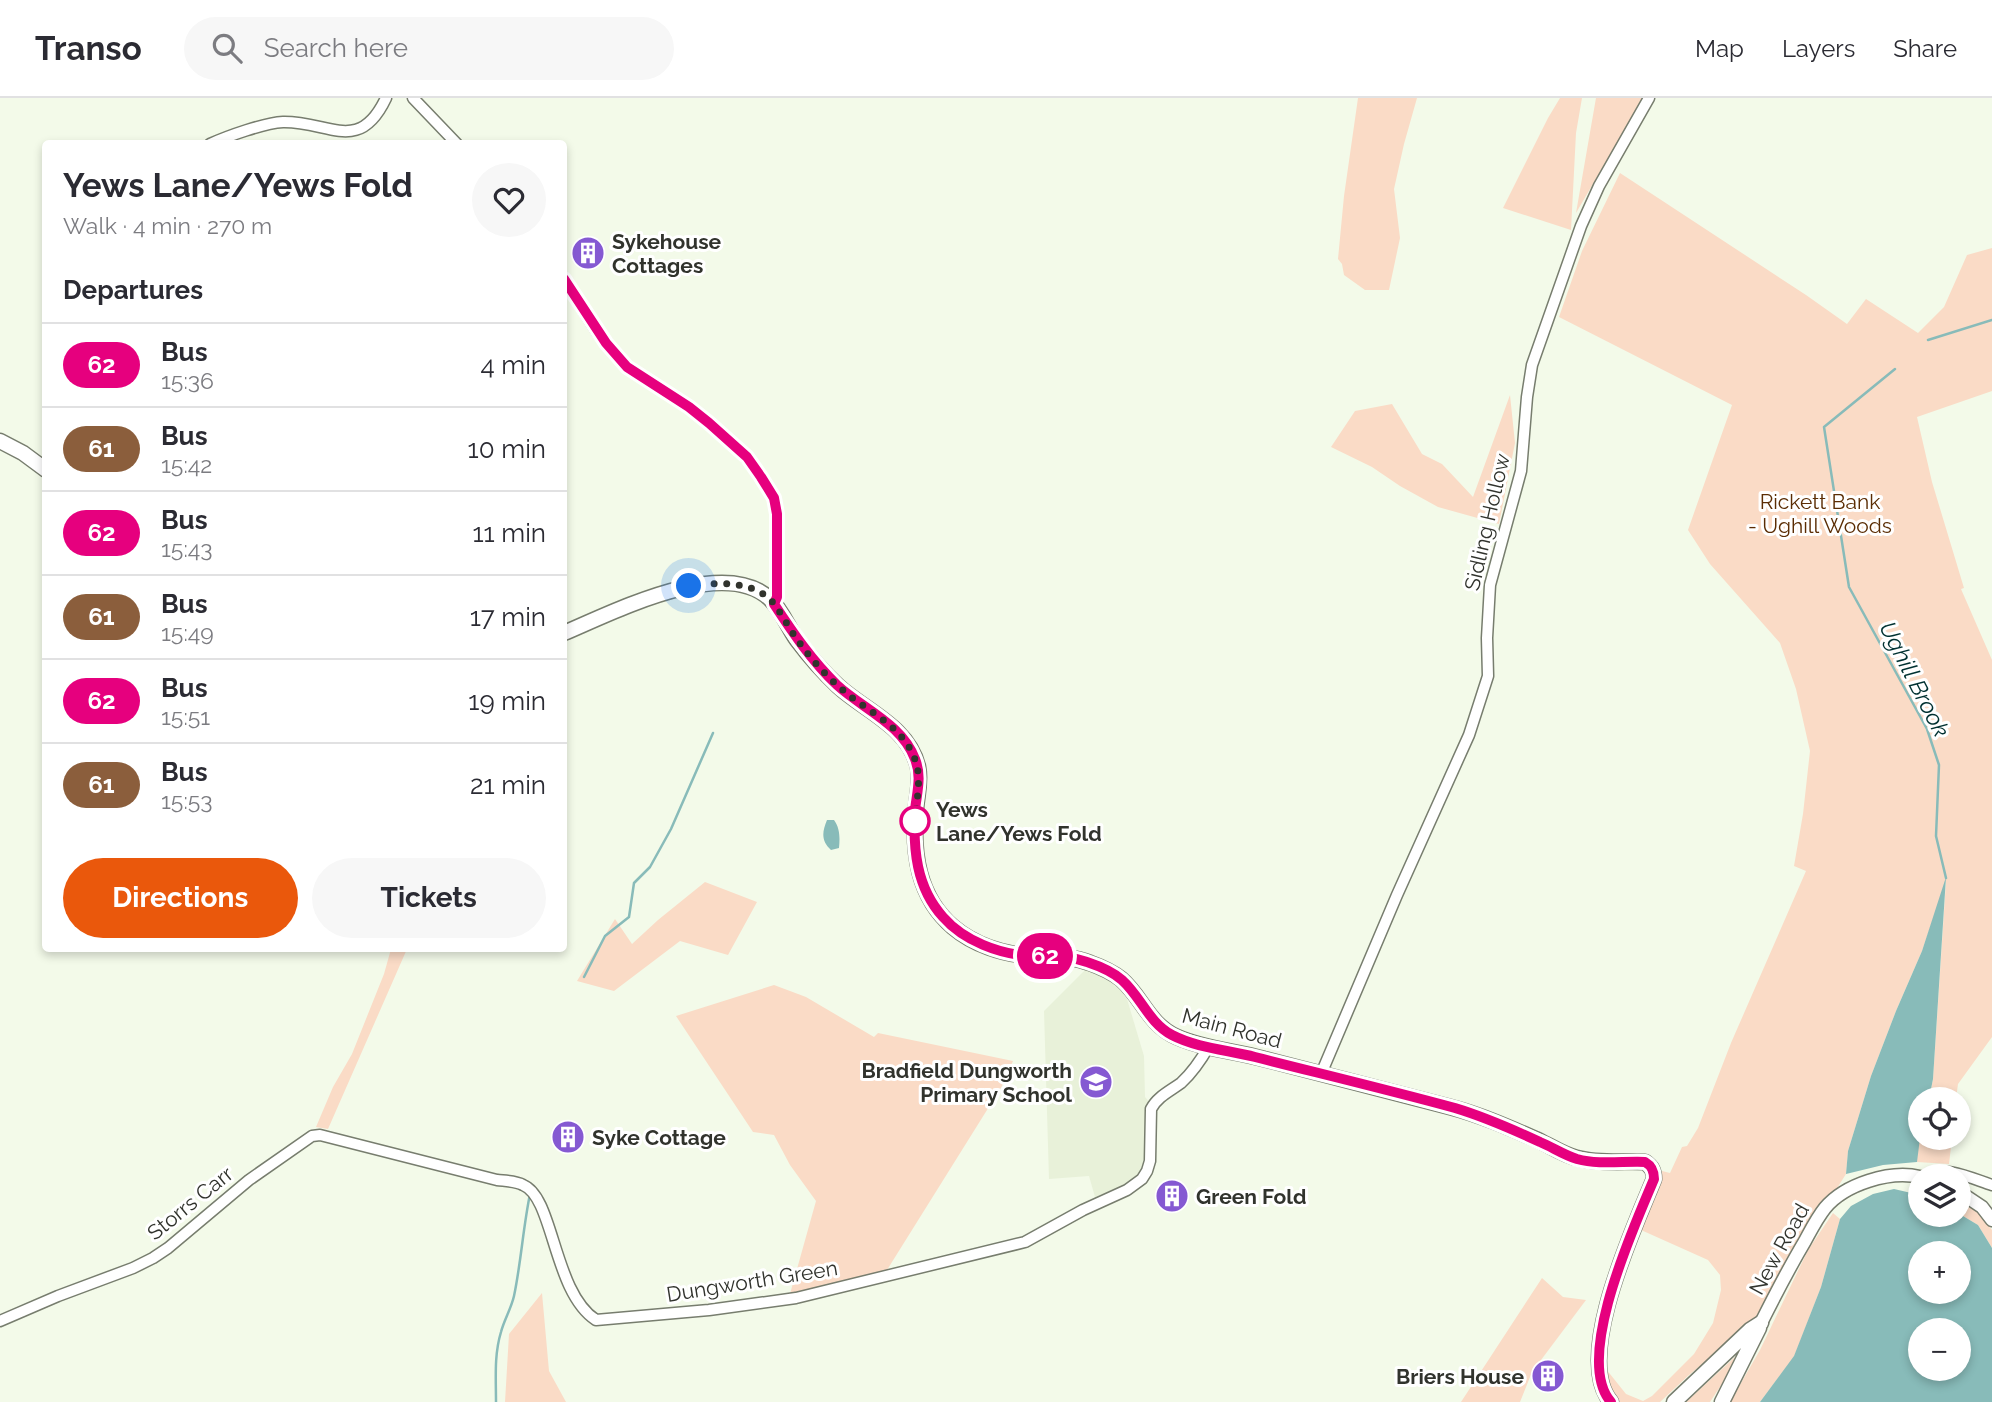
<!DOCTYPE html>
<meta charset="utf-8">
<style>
:root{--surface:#fff;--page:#f7f7f7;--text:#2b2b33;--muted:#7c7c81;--line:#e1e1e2;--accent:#ea580c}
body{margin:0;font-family:Raleway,sans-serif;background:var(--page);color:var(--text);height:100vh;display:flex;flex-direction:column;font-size:26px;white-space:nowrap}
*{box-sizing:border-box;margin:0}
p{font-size:23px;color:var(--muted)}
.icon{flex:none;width:38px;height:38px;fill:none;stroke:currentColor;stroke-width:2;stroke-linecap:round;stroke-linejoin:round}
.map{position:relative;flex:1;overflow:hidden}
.panel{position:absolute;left:42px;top:42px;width:525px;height:812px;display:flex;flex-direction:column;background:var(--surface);border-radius:7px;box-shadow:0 4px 10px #0003}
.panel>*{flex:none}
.badge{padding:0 14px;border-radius:23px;font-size:24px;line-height:46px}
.fabs{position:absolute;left:1908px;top:989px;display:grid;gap:14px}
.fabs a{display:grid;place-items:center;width:63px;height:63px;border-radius:50%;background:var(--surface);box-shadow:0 4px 10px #0003;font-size:35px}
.you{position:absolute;width:35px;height:35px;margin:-18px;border:5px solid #fff;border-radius:50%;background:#1a73e8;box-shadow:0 0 0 10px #1a73e833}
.map>.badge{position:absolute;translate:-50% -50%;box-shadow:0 0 0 4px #fff}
h2{padding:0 21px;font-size:26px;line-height:63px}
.round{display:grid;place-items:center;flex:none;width:74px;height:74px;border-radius:37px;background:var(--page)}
.head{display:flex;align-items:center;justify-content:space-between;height:119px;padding:0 21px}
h1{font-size:33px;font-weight:700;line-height:52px}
.action{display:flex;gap:14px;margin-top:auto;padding:14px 21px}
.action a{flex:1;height:80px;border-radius:42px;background:var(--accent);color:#fff;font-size:28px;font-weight:700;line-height:80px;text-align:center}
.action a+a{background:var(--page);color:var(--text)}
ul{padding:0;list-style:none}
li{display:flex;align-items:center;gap:21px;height:84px;padding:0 21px;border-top:2px solid var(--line)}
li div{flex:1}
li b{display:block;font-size:26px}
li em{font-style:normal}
li .badge{min-width:77px;font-weight:700;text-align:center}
header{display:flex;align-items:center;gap:42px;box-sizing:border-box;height:98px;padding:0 35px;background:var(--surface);border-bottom:2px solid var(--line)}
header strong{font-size:33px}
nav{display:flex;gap:38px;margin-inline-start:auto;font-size:24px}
.search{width:490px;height:63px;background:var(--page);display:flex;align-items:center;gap:18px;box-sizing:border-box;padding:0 24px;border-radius:38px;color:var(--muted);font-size:26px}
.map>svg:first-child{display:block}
</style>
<header>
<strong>Transo</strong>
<div class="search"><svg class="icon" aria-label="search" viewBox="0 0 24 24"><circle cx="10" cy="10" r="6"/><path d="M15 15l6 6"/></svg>Search here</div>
<nav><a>Map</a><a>Layers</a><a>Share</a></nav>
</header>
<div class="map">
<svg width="1992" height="1304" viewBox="0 0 1992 1304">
<rect width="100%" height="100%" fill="#f3fae9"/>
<path fill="#e8f1d9" d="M1087,870L1116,886L1127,901L1144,958L1145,999L1150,1005L1145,1021L1146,1062L1142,1073L1134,1084L1095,1099L1089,1078L1049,1081L1044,913Z"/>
<path fill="#fadbc6" d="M1358,0H1417L1404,46L1394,91L1400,140L1389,192H1365L1344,177L1342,166L1338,161L1344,98Z
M1560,0H1582L1576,35L1571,132L1503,110L1548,20Z
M1596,0H1643L1576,115Z
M1620,75L1806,197L1847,226L1866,201L1918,235L1944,209L1967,157L1992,150V293L1917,319L1932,384L1964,490L1961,491L1992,562V939L1958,986L1956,1001H1929L1933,981L1946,783L1922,853L1896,913L1871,978L1848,1053L1846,1076L1834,1095L1811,1119L1757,1221L1689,1277L1660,1304H1619L1609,1286L1606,1271L1626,1296L1643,1303L1652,1298L1694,1256L1713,1225L1721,1192L1720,1177L1708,1162L1641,1132L1662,1073L1670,1075L1682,1049L1687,1048L1698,1030L1731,945L1806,773L1794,768L1803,716L1810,653L1796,591L1780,545L1710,466L1688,432L1732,307L1559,219L1582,153Z
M1510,297L1515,345L1499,426L1438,409L1400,388L1372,369L1331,349L1355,313L1392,306L1422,356L1442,366L1473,399Z
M705,784L757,804L728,857L680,843L614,893L577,883L615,821L632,846L658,822Z
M391,851H407L328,1031L316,1029L333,989L352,956L384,876Z
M774,887L806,899L874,939L878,935L1013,963L1002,988L887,1172L790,1196L816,1103L790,1067L774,1037L753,1034L676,918Z
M1920,1040H1952L1949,1066L1917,1064V1053Z
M1958,1102L1979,1115L1992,1132V1150L1978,1127L1958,1115Z
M1833,1115L1840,1121L1821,1189L1794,1259L1760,1304H1730L1760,1252L1808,1152Z
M1542,1180L1563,1199L1586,1202L1532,1274L1520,1304H1461Z
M542,1195L549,1273L566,1304H505L509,1236Z
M1747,1248L1710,1304H1686Z"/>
<path fill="#88bbb9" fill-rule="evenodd" d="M827,722H834C840,730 840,740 839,750L831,752C821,743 822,734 827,722Z
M1946,779L1933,981L1929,1001H1920V1040L1917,1064L1883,1067L1846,1076L1848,1053L1871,978L1896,913L1922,853Z
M1894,1091L1920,1097V1116H1958V1115L1978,1127L1992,1150V1304H1760L1794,1258L1821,1189L1840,1121L1851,1108L1873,1096ZM1920,1155H1958V1194H1920ZM1920,1232H1958V1270H1920Z"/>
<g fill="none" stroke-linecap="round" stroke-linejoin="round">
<path stroke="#88bbb9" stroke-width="2.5" d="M1928,242L1992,222
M1895,271L1824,329L1849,489L1927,631L1939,667L1936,738L1946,780
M584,879L605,838L629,819L634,785L650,769L671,731L713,635
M496,1304C496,1280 494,1257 501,1234C504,1222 511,1211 514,1198C521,1165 523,1130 530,1096"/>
<defs>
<path id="minor" d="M413,0L457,46
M210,46C228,38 264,25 283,24C329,23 359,57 386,0
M564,181C582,209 601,246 627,268C640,279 657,288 671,298C704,319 735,343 759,375C764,383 772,394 774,403C781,434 778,468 777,499L774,506
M1321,976L1397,797L1469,637L1488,578L1487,540L1490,487L1521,373L1527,299L1532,267L1581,128L1599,88L1649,0
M1925,1078C1943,1066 1973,1081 1992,1087
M0,1223L58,1198L133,1170L153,1160L168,1150L249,1082L312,1038L320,1037L497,1082C505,1083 516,1083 523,1087C554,1099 553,1194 596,1222L709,1212L796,1200L1025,1144L1083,1112L1127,1092L1142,1081L1147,1073L1150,1063L1151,1011C1157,999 1170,993 1181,985C1192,975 1201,962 1209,948"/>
<path id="tertiary" d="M1958,1093L1982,1109L1992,1122
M1761,1225C1775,1197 1789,1170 1805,1143C1811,1132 1817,1120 1825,1110C1845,1086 1890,1072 1920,1079"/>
<path id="secondary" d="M0,343L23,355L46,372
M564,535C612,515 725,456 771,502C782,513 788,529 797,542C809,558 823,574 838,588C865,613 909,629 918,669C921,683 917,697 916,710C912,755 918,799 953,829C974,847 1003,856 1029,858C1050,859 1070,857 1090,865C1101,869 1112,874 1121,881C1143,900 1148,926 1177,939C1204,951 1236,953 1264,961C1326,977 1388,993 1450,1009C1481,1017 1510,1030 1540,1043C1552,1049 1564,1057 1577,1060C1599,1066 1623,1063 1645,1064C1652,1069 1654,1073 1654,1081C1635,1128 1573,1260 1611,1304
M1674,1304L1750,1232L1761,1225
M1722,1304L1759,1230"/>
</defs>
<use href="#minor" stroke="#777d6e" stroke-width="13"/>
<use href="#tertiary" stroke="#777d6e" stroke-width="15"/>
<use href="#secondary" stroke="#777d6e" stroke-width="17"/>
<use href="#minor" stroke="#fff" stroke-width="10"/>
<use href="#tertiary" stroke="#fff" stroke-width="12"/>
<use href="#secondary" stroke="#fff" stroke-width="14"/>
</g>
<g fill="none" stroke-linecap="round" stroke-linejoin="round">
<defs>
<path id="line" d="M564,181L606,245L627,269L689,309L709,325L747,359L761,379L774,400L777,416V499L774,506C793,535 812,563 837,587C863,611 902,626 915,661C922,678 917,694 915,712C913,751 916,789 943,819C964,843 999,856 1030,858C1049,859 1068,857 1087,864C1099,868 1113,874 1122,882C1141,899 1149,925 1172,937C1197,950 1228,952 1255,959C1322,976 1389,992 1455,1010C1485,1019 1512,1031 1540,1044C1552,1049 1564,1057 1577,1061C1599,1067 1623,1063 1645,1064C1652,1068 1654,1073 1654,1081C1635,1127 1573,1261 1611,1304"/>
</defs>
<use href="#line" stroke="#fff" stroke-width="16"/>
<use href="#line" stroke="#e6007e" stroke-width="10"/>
<path stroke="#31332d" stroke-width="7" stroke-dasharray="0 12.6" d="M689,488C717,485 746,482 769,500C780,512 787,527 796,540C810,560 826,578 844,593C868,614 901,627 914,659C923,679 916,702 915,723"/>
</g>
<defs>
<symbol id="building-disc" viewBox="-11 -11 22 22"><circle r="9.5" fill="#8559d2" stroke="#fff"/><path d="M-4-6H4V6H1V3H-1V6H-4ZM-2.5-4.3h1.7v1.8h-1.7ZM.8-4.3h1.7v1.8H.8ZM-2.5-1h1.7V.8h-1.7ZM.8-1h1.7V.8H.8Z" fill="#fff"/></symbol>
<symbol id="school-disc" viewBox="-11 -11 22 22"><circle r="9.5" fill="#8559d2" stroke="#fff"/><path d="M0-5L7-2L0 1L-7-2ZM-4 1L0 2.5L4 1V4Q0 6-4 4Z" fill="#fff"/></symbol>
</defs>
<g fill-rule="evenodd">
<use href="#building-disc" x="569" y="136" width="38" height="38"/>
<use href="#school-disc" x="1077" y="965" width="38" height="38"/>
<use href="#building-disc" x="549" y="1020" width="38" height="38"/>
<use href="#building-disc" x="1153" y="1079" width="38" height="38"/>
<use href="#building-disc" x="1529" y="1259" width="38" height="38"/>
</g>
<circle fill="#fff" stroke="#e6007e" stroke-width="3.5" cx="915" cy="723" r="14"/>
<g text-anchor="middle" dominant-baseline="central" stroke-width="6" stroke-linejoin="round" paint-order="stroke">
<g font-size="21" font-weight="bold" fill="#31332d" stroke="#fff" text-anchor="start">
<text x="612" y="143">Sykehouse<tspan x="612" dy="24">Cottages</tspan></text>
<text x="1072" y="972" text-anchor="end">Bradfield Dungworth<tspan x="1072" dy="24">Primary School</tspan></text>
<text x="592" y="1039">Syke Cottage</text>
<text x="1196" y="1098">Green Fold</text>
<text x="1524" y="1278" text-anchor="end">Briers House</text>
</g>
<g font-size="21" fill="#5b2d04" stroke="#fff">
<text x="1820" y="403">Rickett Bank<tspan x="1820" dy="24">- Ughill Woods</tspan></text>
</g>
<g font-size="21" fill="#31332d" stroke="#fff">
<text transform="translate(1487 424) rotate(-77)">Sidling Hollow</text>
<text transform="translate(1232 930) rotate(15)">Main Road</text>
<text transform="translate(190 1105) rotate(-39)">Storrs Carr</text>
<text transform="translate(1779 1151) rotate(-61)">New Road</text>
<text transform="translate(752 1183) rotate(-9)">Dungworth Green</text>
</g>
<g font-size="21" font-weight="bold" fill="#31332d" stroke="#fff" text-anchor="start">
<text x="936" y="711">Yews<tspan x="936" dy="24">Lane/Yews Fold</tspan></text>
</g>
<g font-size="23" font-style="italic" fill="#003131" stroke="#fff">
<text transform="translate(1915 581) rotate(63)">Ughill Brook</text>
</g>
</g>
</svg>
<div class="fabs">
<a><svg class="icon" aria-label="locate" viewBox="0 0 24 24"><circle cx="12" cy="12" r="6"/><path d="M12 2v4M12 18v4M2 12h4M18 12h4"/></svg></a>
<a><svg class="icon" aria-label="layers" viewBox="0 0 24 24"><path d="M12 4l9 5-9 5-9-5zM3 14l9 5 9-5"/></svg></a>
<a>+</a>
<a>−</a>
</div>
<div class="you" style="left:689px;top:488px"></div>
<b class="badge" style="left:1045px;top:858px;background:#e6007e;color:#fff">62</b>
<section class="panel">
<div class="head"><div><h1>Yews Lane/Yews Fold</h1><p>Walk · 4 min · 270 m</p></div><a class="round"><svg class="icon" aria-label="heart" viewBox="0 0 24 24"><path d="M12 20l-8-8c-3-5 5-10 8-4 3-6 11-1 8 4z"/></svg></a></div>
<h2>Departures</h2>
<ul>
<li><span class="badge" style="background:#e6007e;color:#fff">62</span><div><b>Bus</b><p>15:36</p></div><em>4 min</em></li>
<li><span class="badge" style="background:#8b5e3c;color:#fff">61</span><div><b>Bus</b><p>15:42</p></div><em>10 min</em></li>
<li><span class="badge" style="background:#e6007e;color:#fff">62</span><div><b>Bus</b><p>15:43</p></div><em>11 min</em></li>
<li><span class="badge" style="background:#8b5e3c;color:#fff">61</span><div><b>Bus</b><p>15:49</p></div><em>17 min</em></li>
<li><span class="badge" style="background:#e6007e;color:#fff">62</span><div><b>Bus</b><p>15:51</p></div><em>19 min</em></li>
<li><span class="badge" style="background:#8b5e3c;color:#fff">61</span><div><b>Bus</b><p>15:53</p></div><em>21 min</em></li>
</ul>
<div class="action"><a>Directions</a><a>Tickets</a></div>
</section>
</div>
